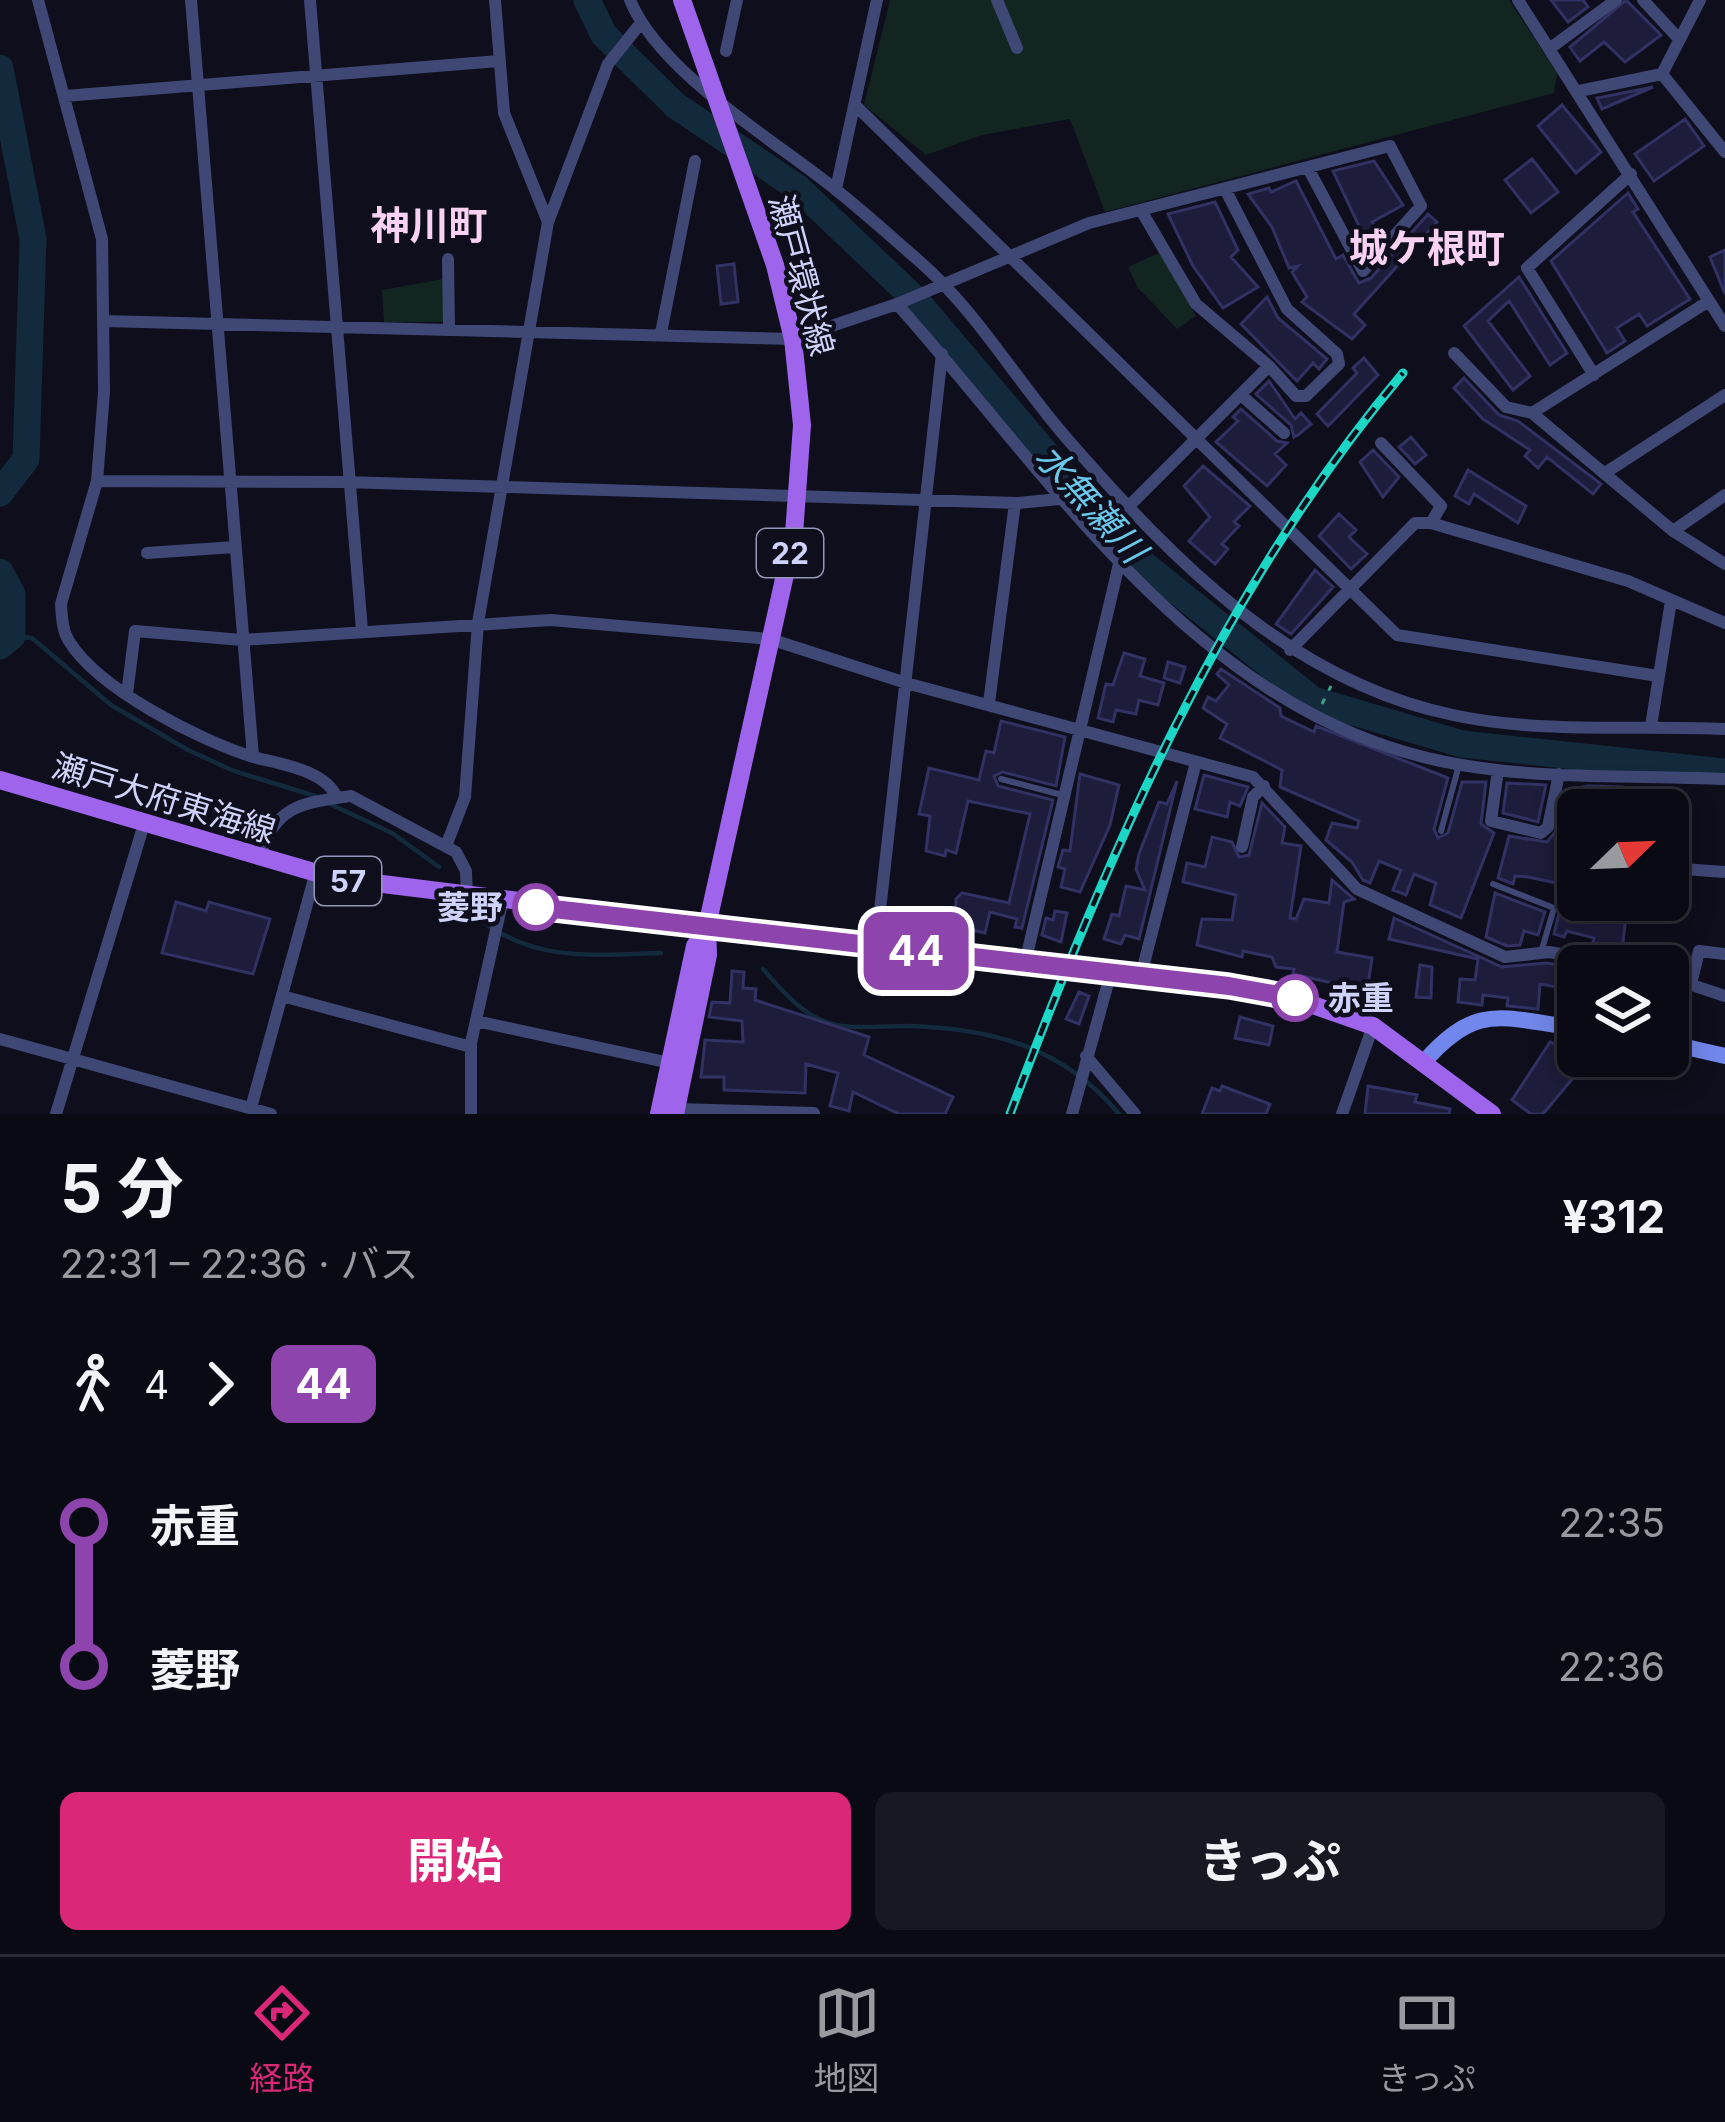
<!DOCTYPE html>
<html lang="ja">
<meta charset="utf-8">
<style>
:root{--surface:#0a0a15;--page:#181822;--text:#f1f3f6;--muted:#999aa0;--line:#2a2b34;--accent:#db2777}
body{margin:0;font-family:Inter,"Noto Sans JP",sans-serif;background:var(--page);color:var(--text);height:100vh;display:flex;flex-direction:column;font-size:45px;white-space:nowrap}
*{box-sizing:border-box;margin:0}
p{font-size:39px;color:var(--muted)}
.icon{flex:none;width:66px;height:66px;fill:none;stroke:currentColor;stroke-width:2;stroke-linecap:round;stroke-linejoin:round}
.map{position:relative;height:1114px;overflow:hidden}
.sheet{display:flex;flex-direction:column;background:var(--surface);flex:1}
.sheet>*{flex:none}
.badge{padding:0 24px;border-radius:18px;font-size:42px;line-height:78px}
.needle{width:78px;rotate:67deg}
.fabs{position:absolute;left:1557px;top:789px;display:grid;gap:24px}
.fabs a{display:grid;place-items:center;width:132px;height:132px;border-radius:18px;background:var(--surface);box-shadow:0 6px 30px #0003,0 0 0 3px var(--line);font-size:60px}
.map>.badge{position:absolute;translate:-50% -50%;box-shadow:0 0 0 6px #fff}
.legs{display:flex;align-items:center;gap:18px;height:132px;padding:0 60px;font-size:39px}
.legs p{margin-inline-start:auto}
.overview{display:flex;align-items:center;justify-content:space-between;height:204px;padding:0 60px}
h1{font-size:66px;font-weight:700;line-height:90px}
.action{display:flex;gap:24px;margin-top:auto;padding:24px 60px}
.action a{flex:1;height:138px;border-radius:18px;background:var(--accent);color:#fff;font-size:48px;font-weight:700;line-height:138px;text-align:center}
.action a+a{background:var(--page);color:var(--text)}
ul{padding:0 60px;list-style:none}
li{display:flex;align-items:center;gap:42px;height:144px;font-size:45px}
li i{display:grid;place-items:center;width:18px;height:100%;margin:0 15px;background:currentColor}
li i::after{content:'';width:30px;height:30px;margin:-15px;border:9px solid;border-radius:50%;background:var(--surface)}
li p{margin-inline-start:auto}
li:first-child i{background:linear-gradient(#0000 50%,currentColor 0)}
li:last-child i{background:linear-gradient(currentColor 50%,#0000 0)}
.menu{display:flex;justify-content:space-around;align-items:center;height:168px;border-top:3px solid var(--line);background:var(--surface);font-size:33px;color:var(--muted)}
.menu a{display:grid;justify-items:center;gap:6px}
.menu .active{color:var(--accent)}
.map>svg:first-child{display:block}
</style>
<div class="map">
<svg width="1725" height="1114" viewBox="0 0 1725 1114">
<rect width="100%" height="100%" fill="#0e0e1c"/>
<path fill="#122520" d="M890,0H1509L1557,73L1554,93L1105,212L1070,119L982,135L926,155L864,105Z
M1161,252L1196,316L1177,329L1138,288L1128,267Z
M443,279L445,322H384L382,290Z"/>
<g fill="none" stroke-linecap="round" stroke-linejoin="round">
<path stroke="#122a3b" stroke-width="4.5" d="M12,636L32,638L111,705L188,750L234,771L315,796
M330,804L392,833L439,867
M475,915C530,963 591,955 661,953
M763,969C782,991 806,1019 836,1025C860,1030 887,1025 911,1026C995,1029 1064,1048 1119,1114"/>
<path stroke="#122a3b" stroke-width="27" d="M587,0L604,35L675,105L798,188L915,299L1132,555L1313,700L1462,744L1725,772
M0,68L33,239L26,459L0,493
M0,572L12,594V636L0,646"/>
</g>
<path fill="#1d1c3a" stroke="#313163" stroke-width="3" d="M1551,0H1583L1588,7L1568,22Z
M1626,0L1661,35L1625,62L1604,42L1580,61L1570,47Z
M1653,87L1602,109L1597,98Z
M1562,105L1601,152L1576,173L1538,126Z
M1685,119L1704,146L1654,181L1635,154Z
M1532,159L1558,192L1531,213L1505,180Z
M1374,161L1403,205L1372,222L1379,234L1362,244L1354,232L1360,228L1333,171Z
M1296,181L1336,259L1343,255L1359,283L1371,278L1428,214L1437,222L1354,314L1365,325L1352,339L1302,302L1307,297L1292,272L1298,266L1289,268L1272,227L1248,194L1269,188L1271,192Z
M1628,193L1638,209L1633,212L1690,299L1647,326L1639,314L1617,328L1625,341L1607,353L1551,261Z
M1215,202L1238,250L1231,257L1258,287L1223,308L1193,266L1168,214Z
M1725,250V294L1710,257Z
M734,264L738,302L721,304L717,266Z
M1519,277L1567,353L1550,365L1509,301L1488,321L1530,376L1513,390L1464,326Z
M1267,297L1278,318L1327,359L1319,369L1313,363L1297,381L1241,324Z
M1364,358L1378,375L1328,426L1317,414L1357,373L1353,368Z
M1464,378L1499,415L1518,421L1601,484L1593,494L1547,457L1538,468L1525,456L1530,450L1483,419L1454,388Z
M1269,381L1295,419L1301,413L1311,424L1298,435L1294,437L1291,425L1256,394Z
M1241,409L1277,441L1287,443L1275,454L1286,465L1267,486L1216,442L1238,421L1233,417Z
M1411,437L1426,455L1415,464L1399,447Z
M1373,450L1399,477L1383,497L1360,462Z
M1203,466L1250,506L1234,522L1239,526L1222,544L1228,549L1215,564L1189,541L1210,517L1184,486Z
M1468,470L1526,506L1518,523L1474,494L1469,504L1455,496Z
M1339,514L1356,530L1349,537L1367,554L1351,569L1319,536Z
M1315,570L1333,587L1291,634L1276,624Z
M1124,653L1145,659L1140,676L1164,683L1158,705L1139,700L1136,714L1116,710L1113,722L1098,718L1106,684L1113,685Z
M1168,662L1185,667L1180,683L1164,678Z
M1221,669L1280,708L1281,716L1314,732L1316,726L1448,778L1434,829L1438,838L1448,833L1462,782H1486L1481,824L1494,833L1461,918L1430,905L1436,883L1414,874L1406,895L1393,890L1401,870L1379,861L1370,883L1363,880L1352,862L1326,840L1332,823L1357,828L1359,821L1280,787L1282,770L1220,738L1227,724L1203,708L1208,697L1216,701L1229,685L1217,674Z
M1001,721L1065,737L1056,786L1003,772L994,776L998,786L1053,800L1022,928L1015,927L1017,919L990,912L985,933L955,926L956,899L962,893L1009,903L1030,814L968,801L956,853L946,850L945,856L926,851L930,816L919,814L929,768L979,780L986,751L994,753Z
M1080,774L1119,785L1110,825L1080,892L1061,887L1065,869L1058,867L1063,850L1070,851Z
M1204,775L1248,787L1240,806L1230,802L1227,817L1195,809Z
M1177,781L1139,939L1125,935L1121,944L1104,939L1112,914L1119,916L1126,886L1145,890L1136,869L1139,854L1159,802L1167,804Z
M1507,783L1546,785L1538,822L1503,813Z
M1588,786L1622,787L1621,810H1577L1566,869L1577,870L1578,900H1637L1635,918L1626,917L1622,950L1592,947L1594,938L1567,931L1564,937L1554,934L1566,885L1528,877L1515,876L1513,884L1498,878L1509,836L1547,842L1558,829L1566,790Z
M1262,803L1285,827L1282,843L1301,846L1290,918L1296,919L1304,899L1329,903L1332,880L1354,899L1344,902L1337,952L1372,958L1367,991L1293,974L1294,969L1276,967L1272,957L1243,951L1242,957L1197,945L1202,919L1232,920L1236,895L1183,882L1187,863L1205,867L1212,837L1232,842L1239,857L1249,855Z
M1495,893L1545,912L1538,935L1524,931L1520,945L1507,946L1486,937Z
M176,902L206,911L209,902L270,919L253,974L162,953Z
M1055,911L1067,913L1061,942L1042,935L1046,918L1053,920Z
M1394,918L1502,967L1547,963L1578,968V991L1540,984L1538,1009L1507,1006L1508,998L1483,995L1482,1005L1458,1002L1460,979L1475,980L1478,959L1389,939Z
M1420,965L1432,967L1431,998L1416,997Z
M732,971L744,972L743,988L756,989L755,1000L869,1037L864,1055L953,1097L945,1114H899L853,1092L849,1111L830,1106L838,1073L806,1064L805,1093L724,1090V1077H701L705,1040L743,1042L742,1021L709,1017L712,1002L730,1003Z
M1079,992L1089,996L1079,1024L1066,1019Z
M1240,1017L1273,1026L1269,1045L1235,1038Z
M1550,1042L1574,1051L1573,1065L1583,1066L1543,1114H1531L1512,1100Z
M1597,1056L1622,1057L1624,1078L1594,1075Z
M1222,1086L1270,1104L1266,1114H1202L1212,1088L1220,1091Z
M1368,1086L1417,1095L1415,1102L1450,1109L1449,1114H1365Z"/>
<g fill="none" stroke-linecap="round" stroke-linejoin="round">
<path stroke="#3ca086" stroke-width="3" stroke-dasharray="6 9" stroke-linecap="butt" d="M1322,704L1331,686
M1581,810L1585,788
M1573,846L1578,823"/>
<path stroke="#3f4775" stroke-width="6" d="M1001,779L1062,795
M1441,831L1459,765
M1493,884L1554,908L1542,949"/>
<path stroke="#3f4775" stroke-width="12" d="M38,0L102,239L104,392L97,481L61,604C62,617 62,630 69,641C98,689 201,741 253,757
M191,0L253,757C280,764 326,770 337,798
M310,0L362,630
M495,0L504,113L548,222
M630,0C660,73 773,139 835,189C863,211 890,236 918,260C978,312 1016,381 1069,441C1174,561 1290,681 1453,715C1540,734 1636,725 1725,729
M997,0L1017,48
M1518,0L1725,326
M1643,0L1679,39
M1549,49L1616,0
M726,51L737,0
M1662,74L1725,152
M1579,91L1662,74L1700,0
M65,96L499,61
M856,106L1397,635L1658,676
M836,189L877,0
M1225,189L1287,309L1337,354L1339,364L1306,396H1296L1269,366
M448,259L449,328
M1709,301L1532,413L1673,531L1725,564
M897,304L1089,223L1390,146L1421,206L1363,271L1308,168
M104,321L793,339L897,304C1056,482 1206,724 1462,765C1548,780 1638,775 1725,779
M661,333L695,161
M1454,353L1506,407L1532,413
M1594,375L1527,268L1631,174
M1241,395L1284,433
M1381,443L1441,506L1431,523
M1605,473L1725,395
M97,481L346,482L1018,503L1059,499
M1673,531L1725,495
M1098,537L1269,366L1196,304L1142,212
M147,553L235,547
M1290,650L1415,523H1431L1628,581L1725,623
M127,694L135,631L242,640L551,620L770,639L906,683L1253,777L1357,889L1505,957L1549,952L1631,966
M989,703L1015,503
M1651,726L1671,601
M1498,770L1491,821L1541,833L1548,827L1559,774
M446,846L465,797L478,623L548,222L608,64L640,24
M1242,847L1253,797L1264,786
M259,859C275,806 299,803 351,796L456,852L466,871L467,898
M1668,868L1725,872
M876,946L942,354
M1025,963L1119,564
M1141,975L1196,762
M1668,977L1725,996
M1691,984L1699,951L1725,954
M282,996L471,1047
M476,1021L670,1063
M0,1039L271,1114
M1086,1056L1135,1114
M251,1108L315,875
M676,1109L814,1113
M56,1114L144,824
M471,1114V1043L502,903
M1072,1114L1111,972
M1342,1114L1373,1026"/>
<path stroke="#7287ec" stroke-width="16" d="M1668,1043L1725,1056
M1423,1063C1478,1000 1502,1019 1578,1028"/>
<path stroke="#9e64eb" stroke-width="18" d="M0,780L334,878L1287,996L1373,1026L1492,1114
M659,1114L695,946L706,928
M675,1114L708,955L707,926L794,534L802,425L793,339L775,265L682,0"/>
<defs>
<path id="rail" d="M1010,1114C1108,853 1222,588 1403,373"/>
</defs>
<use href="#rail" stroke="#1cd7c5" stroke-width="9"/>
<use href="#rail" stroke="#0e0e1c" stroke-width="4.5" stroke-dasharray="14" stroke-linecap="butt"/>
</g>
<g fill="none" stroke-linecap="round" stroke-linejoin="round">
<defs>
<path id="line-1" d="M536,907L1229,986L1295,998"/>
</defs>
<use href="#line-1" stroke="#fff" stroke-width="27"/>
<use href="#line-1" stroke="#8e44ad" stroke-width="18"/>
</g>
<g fill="#fff" stroke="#8e44ad" stroke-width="6">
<circle cx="536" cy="907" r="21"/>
<circle cx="1295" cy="998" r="21"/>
</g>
<g text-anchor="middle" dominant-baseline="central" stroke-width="9" stroke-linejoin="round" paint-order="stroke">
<g fill="#0e0e1c" stroke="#9597b7" stroke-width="3">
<rect x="757" y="529" width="66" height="48" rx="9"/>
<rect x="315" y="857" width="66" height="48" rx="9"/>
</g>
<g font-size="30" font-weight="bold" fill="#cfd2f9">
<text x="790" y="553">22</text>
<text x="348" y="881">57</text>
</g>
<g font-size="33" fill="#cfd2f9" stroke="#0e0e1c">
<text transform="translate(802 275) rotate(75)">瀬戸環状線</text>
<text transform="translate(164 798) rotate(17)">瀬戸大府東海線</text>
</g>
<g font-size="33" font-weight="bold" fill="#cfd2f9" stroke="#0e0e1c" text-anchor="end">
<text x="503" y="907">菱野</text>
<text x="1328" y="998" text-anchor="start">赤重</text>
</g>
<g font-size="36" font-style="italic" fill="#6ac9eb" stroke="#0e0e1c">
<text transform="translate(1091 503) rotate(48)">水無瀬川</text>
</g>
<g font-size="39" font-weight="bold" fill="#f9d1f2" stroke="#0e0e1c">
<text x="429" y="224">神川町</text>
<text x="1427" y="247">城ケ根町</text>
</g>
</g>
</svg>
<div class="fabs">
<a><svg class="needle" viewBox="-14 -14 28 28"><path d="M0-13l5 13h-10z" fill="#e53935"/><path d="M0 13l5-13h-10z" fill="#999aa0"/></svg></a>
<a><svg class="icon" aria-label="layers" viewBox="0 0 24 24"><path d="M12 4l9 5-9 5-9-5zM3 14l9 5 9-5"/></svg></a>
</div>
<b class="badge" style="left:916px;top:951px;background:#8e44ad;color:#fff">44</b>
</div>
<section class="sheet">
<div class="overview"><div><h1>5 分</h1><p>22:31 – 22:36 · バス</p></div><b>¥312</b></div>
<div class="legs"><svg class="icon" aria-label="walk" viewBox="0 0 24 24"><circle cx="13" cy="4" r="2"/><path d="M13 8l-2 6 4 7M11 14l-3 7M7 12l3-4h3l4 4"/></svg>4<svg class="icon" aria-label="forward" viewBox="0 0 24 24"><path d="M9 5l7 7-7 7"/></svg><b class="badge" style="background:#8e44ad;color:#fff">44</b></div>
<ul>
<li><i style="color:#8e44ad"></i><b>赤重</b><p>22:35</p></li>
<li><i style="color:#8e44ad"></i><b>菱野</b><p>22:36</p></li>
</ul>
<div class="action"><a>開始</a><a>きっぷ</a></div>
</section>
<nav class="menu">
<a class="active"><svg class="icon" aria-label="directions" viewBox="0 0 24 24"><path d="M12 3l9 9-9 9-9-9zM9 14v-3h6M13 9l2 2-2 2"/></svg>経路</a>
<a><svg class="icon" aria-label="map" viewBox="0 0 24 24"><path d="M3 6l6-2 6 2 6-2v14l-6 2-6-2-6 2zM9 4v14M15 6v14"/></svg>地図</a>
<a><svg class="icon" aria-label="tickets" viewBox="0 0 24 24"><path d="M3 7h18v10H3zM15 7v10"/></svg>きっぷ</a>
</nav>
